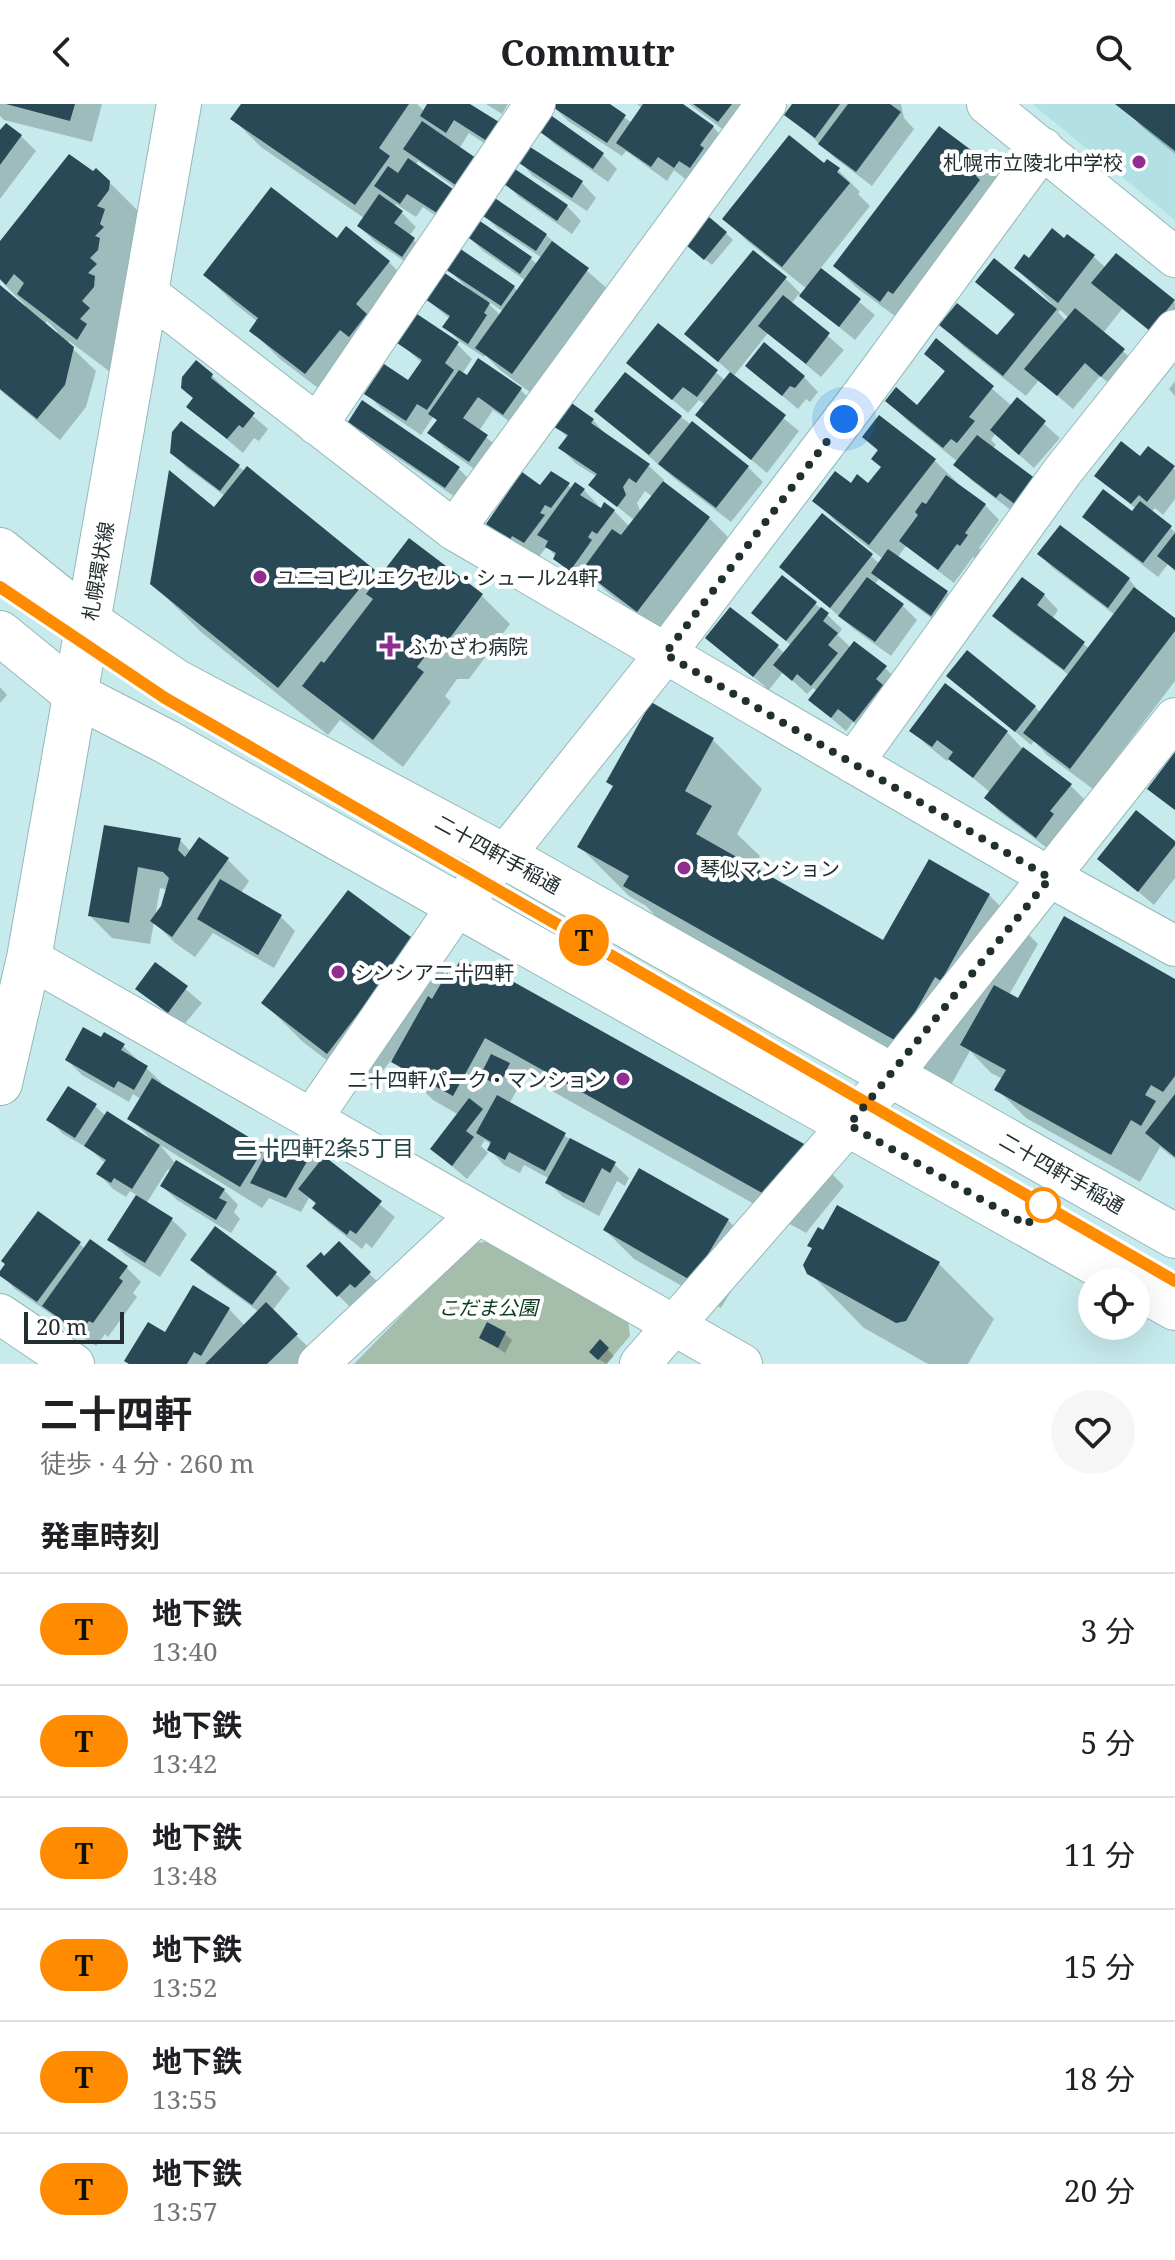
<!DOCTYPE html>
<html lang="ja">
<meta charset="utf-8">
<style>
:root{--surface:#fff;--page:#f6f6f6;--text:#202124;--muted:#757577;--line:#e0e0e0}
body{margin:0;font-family:"Noto Serif","Noto Sans JP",serif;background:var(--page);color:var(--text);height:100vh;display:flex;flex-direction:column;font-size:30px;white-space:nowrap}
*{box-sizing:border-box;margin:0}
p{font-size:26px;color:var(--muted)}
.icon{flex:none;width:44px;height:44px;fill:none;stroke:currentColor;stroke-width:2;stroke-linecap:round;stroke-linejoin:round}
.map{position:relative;height:1260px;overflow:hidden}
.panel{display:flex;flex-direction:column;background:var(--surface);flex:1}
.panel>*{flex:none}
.badge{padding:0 16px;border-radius:26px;font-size:28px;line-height:52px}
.tools{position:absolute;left:1078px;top:1164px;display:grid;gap:16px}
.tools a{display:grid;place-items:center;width:72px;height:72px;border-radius:50%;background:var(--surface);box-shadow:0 8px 32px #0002;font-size:40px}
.scale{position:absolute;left:24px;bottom:20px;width:100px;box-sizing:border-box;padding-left:8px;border:4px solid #222f30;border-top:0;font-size:22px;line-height:28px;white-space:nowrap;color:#222f30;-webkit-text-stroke:6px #fff;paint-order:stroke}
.you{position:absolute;width:40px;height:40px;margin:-20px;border:6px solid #fff;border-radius:50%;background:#1a73e8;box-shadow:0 0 0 12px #1a73e833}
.map>.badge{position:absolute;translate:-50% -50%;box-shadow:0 0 0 4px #fff}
h2{padding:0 40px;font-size:30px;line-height:72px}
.round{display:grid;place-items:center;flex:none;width:84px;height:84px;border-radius:42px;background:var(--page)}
.overview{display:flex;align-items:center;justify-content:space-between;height:136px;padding:0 40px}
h1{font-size:38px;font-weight:700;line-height:60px}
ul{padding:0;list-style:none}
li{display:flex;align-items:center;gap:24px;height:112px;padding:0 40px;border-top:2px solid var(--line)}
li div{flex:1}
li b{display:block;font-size:30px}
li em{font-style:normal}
li .badge{min-width:88px;font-weight:700;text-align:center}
header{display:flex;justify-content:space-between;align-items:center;height:104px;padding:0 40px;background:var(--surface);font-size:36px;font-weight:700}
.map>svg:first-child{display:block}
</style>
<header><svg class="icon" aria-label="back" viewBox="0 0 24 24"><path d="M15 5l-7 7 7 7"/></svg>Commutr<svg class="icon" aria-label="search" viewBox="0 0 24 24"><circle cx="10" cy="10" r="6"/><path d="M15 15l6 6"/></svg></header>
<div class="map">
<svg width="1175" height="1260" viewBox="0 0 1175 1260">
<rect width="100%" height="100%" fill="#c7ebed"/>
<path fill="#b3e0e4" d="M1032,0H1175V116Z"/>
<path fill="#a5bdab" d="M487,1138L628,1217L630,1232L606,1260H354L472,1139Z"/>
<path fill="#0003" fill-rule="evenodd" d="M0,0H102L92,38L4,16L0,12Z
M244,0H417L425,8L430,0H467L502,51L469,29L459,45L472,96L418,57L415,62L452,86L467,101L452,123L423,103L416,113L396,100L395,102L416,123L409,132L429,150L418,166L374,137L359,122L364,114L261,43L233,15Z
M486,0H508L502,10Z
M606,0L632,19L642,4L637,0H679L713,23L727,38L689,78L674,66L667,77L626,47L622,52L568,17L553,2Z
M689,0H770L741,39Z
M795,0H901L904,14L914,25L872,82L835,54L787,10Z
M1121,0H1175V50L1142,23Z
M540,26L602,50L617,65L608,78L554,40Z
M0,29L21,32L36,47L0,95Z
M519,57L582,79L596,94L587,107L533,72Z
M985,60L1007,82L903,218L857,184L835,162Z
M824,62L838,66L860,88L858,90L870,102L820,165L875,211L855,236L799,190L791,200L844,246L821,273L768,229L733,273L799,327L767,369L698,311L706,301L699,296L688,309L629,259L659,222L725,276L731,269L687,230L785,174L802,191L807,185L747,137L725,115Z
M109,78L149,118L117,273L69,237L67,239L96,267L86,303L60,336L0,286V184L24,204L26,202L0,176V140ZM47,217L58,228L55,230L44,221Z
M504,78L567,102L581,117L572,130L519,93Z
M483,110L546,131L610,187L534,291L500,266L485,251L484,253L459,237L445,222L450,215L424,193L467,184L448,165L514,183L518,188L526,177L483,147L468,132L530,154L538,161L542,154L497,124ZM488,197L504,208L501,212L487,198Z
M726,129L733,136L712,161L695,147Z
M337,137L389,158L417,187L335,297L280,255L251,226L258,218L234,199L205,171Z
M1116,151L1175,199V229L1166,240L1122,205L1103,229L1138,261L1117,286L1100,272L1073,305L1039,276L1026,292L964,243L942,221L998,234L1015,212L977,178L1050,202L1052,200L1016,164L1029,156L1093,152L1106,164ZM1060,206L1069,214L1066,217L1058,208Z
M937,237L1012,302L1017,296L1060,334L1034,364L995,330L991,336L996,341L992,345L1034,377L1012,407L971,376L956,361L958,358L909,318L887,297L917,303L946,269L927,249Z
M400,239L457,240L472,255L462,270L521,286L535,301L519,324L493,306L479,327L502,347L484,372L445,344L430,329L438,317L433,313L421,331L381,304L367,290L409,279L422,259Z
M747,262L804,273L818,288L810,298L806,295L798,305Z
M212,272L227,286L225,288L268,325L259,337L254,334L243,349L189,303Z
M1175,277V292L1169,285Z
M597,307L681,313L748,363L763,378L731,418L675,375Z
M593,316L607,332L649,362L664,376L661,379L709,414L731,436L660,529L606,487L591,472L586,480L570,470L547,442L539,453L503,435L489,420L541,384L568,381L573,385L584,386L598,401L596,403L614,407L630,423L635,417L591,381L597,373L575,359L561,344L568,334L557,323ZM645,387L653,393L641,409L637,399Z
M350,318L458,364L473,379L461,397L365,332Z
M864,333L935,357L957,378L955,380L985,401L999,416L979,444L982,447L976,455L973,453L954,479L906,442L897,454L947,488L961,503L946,525L879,475L874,481L902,501L917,516L891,552L855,526L782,463L871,452L880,460L883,455L836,418L815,396L851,381H868L883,364L879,348Z
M1149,345L1175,366V395L1163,411L1155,404L1151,408L1175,428V467L1168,460L1158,473L1099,427L1085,413L1132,410L1136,405L1097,372L1141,355Z
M172,349L238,362L381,475L409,437L482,492L510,520L469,575H457L445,592L451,598L403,663L340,616L328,631L201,528L152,479L225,392L187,364Z
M1039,450L1129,475L1142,492L1175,517V577L1093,685L1047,651L1034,637L1031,641L948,571L1035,603L1041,609L1069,571L1010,527L995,512L1044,491L1058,506L1052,515L1090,545L1115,511L1054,465Z
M782,473L816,500L842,525L838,531L851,544L885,564L900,578L870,631L853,618L846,627L810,596L817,587L813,584L807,590L783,568L769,586L708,534L777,542L785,550L792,542L754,509Z
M0,583L7,591L0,599Z
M652,601L713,636L762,685L737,730L760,752L753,765L883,839L989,791L1038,840L1009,891L1019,897L1175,877V1055L1160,1043L1140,1078L1026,1014L997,985L1003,975L991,969L970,947L948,986L675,831L646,802L629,792L580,743L614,683Z
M912,626L1007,628L1021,643L1070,681L1085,696L1051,747L1001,709L986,694L991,689L949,654L947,657L927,641Z
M105,724L180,736L191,748L227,755L249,777L241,789L280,812L295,827L274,864L213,829L195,853L175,839L154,818L150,840L112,834L90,812ZM160,784L168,786L163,802L155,814Z
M1175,740V774L1154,801L1100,755Z
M413,838L447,872L805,1043L844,1082L806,1129L525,972L509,1000L614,1060L629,1074L625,1082L617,1077L599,1112L563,1093L548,1078L550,1075L524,1061L520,1069L504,1061L490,1046L488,1048L492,1042L485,1036L481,1042L488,1049L467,1075L432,1045L459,1011L433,996L392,955L367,987L303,938L264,899Z
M156,860L202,899L183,922L138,885Z
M101,936L123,942L161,978L160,981L269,1050L291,1045L311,1049L321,1058L324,1055L395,1113L372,1144L366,1139L362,1145L329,1119L315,1104L317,1101L309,1094L301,1108L269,1094L262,1104L160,1041L176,1060L224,1086L238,1101L234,1108L240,1115L231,1129L177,1096L162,1082L171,1067L168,1065L146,1100L172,1116L187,1130L160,1173L125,1151L110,1136L138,1092L130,1087L126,1093L113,1085L99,1070L106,1060L91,1046L63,1030L49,1016L95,1002L106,1012L150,1034L130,1014L141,995L133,990L129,998L82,971L67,956Z
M728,1116L756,1145L721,1204L634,1155L605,1126Z
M80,1140L85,1145L127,1164L141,1178L133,1189L137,1193L108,1233L105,1230L96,1242L15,1185L1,1170Z
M339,1140L384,1184L353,1206L309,1162L325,1154Z
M193,1155L275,1169L290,1184L272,1207L318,1253L311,1260H130L166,1231L229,1205L245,1222L259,1208L207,1170Z
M939,1160L994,1215L968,1260H928L864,1224L809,1168Z
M505,1230L512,1236L505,1249L481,1233Z
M600,1238L614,1252L607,1260L598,1255Z"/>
<path fill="#2a4956" d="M6,0H75L70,17Z
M241,0H409L379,44L390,52L355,101L230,15Z
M427,0H470L499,18L487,37L454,16L446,29L420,12Z
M552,0H610L626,11L607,39L551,2Z
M643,0H683L714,22L700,41L704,44L690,64L679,57L674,64L658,53L651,63L616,39Z
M693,0H732L718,18Z
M792,0H840L815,34L784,11Z
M848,0H890L901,8L856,68L818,40Z
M1115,0H1175V47Z
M549,10L604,49L593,65L537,26Z
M422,17L476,54L457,82L403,45Z
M6,19L22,31L0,61V26Z
M939,22L987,58L976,72L980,76L893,190L888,187L880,198L833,162Z
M789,31L824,59L827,55L840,64L837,68L850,79L782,163L722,115Z
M527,41L583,77L572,94L516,57Z
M69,50L93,67L96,64L110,77L109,86L97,102L105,105L100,120L104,123L95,132L100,134L98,146L90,154L97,160L88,169L95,172L94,183L82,197L90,204L80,215L87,220L77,236L17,190L24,179L14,170L6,181L0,175V137Z
M408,54L453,85L437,109L407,90L400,100L374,82L388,62L398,69Z
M512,63L568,101L557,117L501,78Z
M271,83L337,134L346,122L390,157L356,200L367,210L349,233L340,226L305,270L249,227L258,214L203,171Z
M379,90L403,107L394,119L415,134L402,153L357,122Z
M492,92L547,130L536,147L480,110Z
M709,113L727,128L704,156L686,141Z
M477,115L532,153L520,170L466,132Z
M1052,124L1064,134L1067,130L1095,151L1058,199L1014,164L1024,150L1029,154Z
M552,137L589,164L512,270L475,244Z
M459,144L515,182L501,202L445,165Z
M753,146L787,173L718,258L684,230Z
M1116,149L1175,196L1150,227L1091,179Z
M994,154L1057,205L1003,272L939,221L957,199L997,231L1015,210L975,178Z
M821,164L861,195L839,223L799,192Z
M440,166L490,199L484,209L487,211L468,240L442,223L450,212L422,193Z
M0,181L74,243L65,281L37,315L0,285Z
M783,191L830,229L806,260L758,222Z
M1075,204L1125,245L1101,273L1085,259L1057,292L1024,265Z
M417,210L459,238L445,259L454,266L427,306L417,300L406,317L364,290L384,260L408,276L422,256L397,239Z
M658,219L718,266L697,293L683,283L672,296L626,259Z
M936,234L994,282L969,313L975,317L957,339L951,335L943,344L885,297L896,283L917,301L945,267L924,250Z
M764,238L805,272L795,284L790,282L782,292L745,262Z
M478,254L522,284L503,311L478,293L463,314L488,331L469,358L427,329L437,316L428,310L459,266L467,271Z
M196,256L213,270L211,274L255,309L243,324L239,321L227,335L186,303L193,294L181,284L182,273Z
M625,268L682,312L649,351L594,307Z
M730,268L786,311L751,356L695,311Z
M1017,293L1046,317L1019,351L990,326Z
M362,296L460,363L445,384L348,318Z
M570,298L594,315L591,319L650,360L636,379L629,374L623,383L626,391L617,403L588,381L597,370L558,344L568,331L554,323Z
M879,311L936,355L869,441L812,397L835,367L851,379L857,370L868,379L881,363L871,355L878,346L862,333Z
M181,317L240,361L220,387L170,349L172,328Z
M692,317L749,362L716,404L658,360Z
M977,331L1036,375L1016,401L1000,389L996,394L953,361Z
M1121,337L1140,352L1148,342L1175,362L1147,398L1139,391L1131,400L1094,372Z
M247,362L375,466L278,584L150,480L169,366L214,403Z
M551,367L570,379L551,404L545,401L540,409L545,411L524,439L512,432L510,436L486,420L522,368L540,381Z
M946,371L986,400L965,429L968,431L960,442L957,440L938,466L899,437L918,411L915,408L922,398L926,400Z
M663,377L710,413L637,508L582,466L612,425L621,431Z
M575,378L585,385L580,391L601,404L604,398L615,406L597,430L592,427L588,433L592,436L570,467L553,455L556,449L545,443L548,437L537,431Z
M1103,385L1132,407L1140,397L1172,422L1143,459L1082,413Z
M822,409L873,450L830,504L779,463Z
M1060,421L1130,474L1108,504L1037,450Z
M1175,429V466L1157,452Z
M409,434L483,490L440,547H429L417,563L424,568L373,636L302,582L321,557L324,559L373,495L366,490Z
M888,445L948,487L931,512L871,469Z
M782,471L817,498L786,537L751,509Z
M867,473L904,500L875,538L838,512Z
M1022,473L1045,490L1037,501L1085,538L1064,566L992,512Z
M1134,483L1175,514V527L1070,665L1023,629Z
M730,503L779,541L753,573L705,534Z
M821,503L829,509L823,517L838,529L828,541L838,549L811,582L797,570L792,577L773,561Z
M854,537L887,562L876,575L883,581L854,618L838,605L831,614L808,596Z
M967,546L1036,602L1015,628L946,572Z
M945,579L1008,627L973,674L948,655L953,648L937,636L932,643L909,627Z
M651,598L714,634L685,687L712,702L696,730L883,836L929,755L990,790L941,877L935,873L898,938L623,782L629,772L577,743L613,682L606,678Z
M1023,643L1072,680L1050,707L1054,710L1036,734L984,694Z
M1175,648V706L1147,685Z
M1136,706L1175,737V741L1138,788L1097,755Z
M104,721L181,734L178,746L185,753L199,733L229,754L172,833L150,817L161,802L169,774L163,768L138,763L129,819L88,812Z
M220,775L282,811L258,851L197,815Z
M348,786L415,836L327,950L261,899Z
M1064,812L1175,875V972L1163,988L1151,981L1145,991L1156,997L1141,1022L1131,1016L1111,1051L994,986L1006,966L960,941L994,881L1018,894Z
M461,855L483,868L487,863L806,1041L766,1091L485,934L453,992L391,958L428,892L432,895L447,869L451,872Z
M155,858L188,882L168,909L135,885Z
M83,923L101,933L104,928L125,940L121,946L148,962L134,986L118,977L114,984L65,956Z
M491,950L510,959L499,982L480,972Z
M152,974L265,1043L240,1083L127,1015Z
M68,982L97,1000L75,1034L46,1016Z
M1175,990V1053L1145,1029Z
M497,991L566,1029L545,1067L509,1048L505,1056L487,1046L491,1038L476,1029Z
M469,994L483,1005L466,1027L474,1033L452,1062L430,1045Z
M107,1007L160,1041L132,1085L114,1074L111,1079L96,1070L106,1056L84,1042Z
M275,1034L290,1042L293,1037L313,1047L286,1094L250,1079Z
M570,1034L616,1058L610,1069L602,1064L584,1099L545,1079Z
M324,1052L382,1097L356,1130L350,1126L347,1131L312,1104L316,1099L298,1085Z
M176,1056L225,1085L219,1094L227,1098L216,1116L160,1082Z
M639,1064L729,1115L692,1177L603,1126Z
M136,1091L173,1114L145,1159L107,1136Z
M837,1101L940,1158L906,1217L896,1219L807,1170L803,1161L812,1144L807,1142L818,1123L823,1126Z
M38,1107L81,1138L37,1198L0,1172V1167L5,1160L1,1157Z
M215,1122L277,1168L252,1201L190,1156Z
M90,1135L128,1162L119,1174L123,1177L93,1219L89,1217L80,1229L42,1202Z
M339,1137L371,1168L355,1184L350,1180L337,1193L306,1162L321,1148L324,1152Z
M193,1181L230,1204L201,1252L194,1248L187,1260H129L124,1257L148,1218L165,1228Z
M266,1198L298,1230L267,1260H205Z
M487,1218L506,1228L498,1244L479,1234Z
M600,1235L609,1244L598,1256L589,1248Z"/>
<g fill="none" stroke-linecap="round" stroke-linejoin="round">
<defs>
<path id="street" d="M987,0L1175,153
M146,188L454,426L1032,763L1175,842
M317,321L535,0
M454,426L766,0
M853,659L1062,368L1175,226
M29,854L742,1260
M312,1014L458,801L504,752L665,550L862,291L1043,44
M0,1210L74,1260
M318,1260L478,1110
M640,1260L891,972L1175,614"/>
<path id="secondary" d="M0,446L89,518L175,577L504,752L1175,1132
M0,529L76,591L167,638L1129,1178
M1136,1182L1175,1204"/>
<path id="primary" d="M0,979L29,854L179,0"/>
</defs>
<use href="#street" stroke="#95b7ba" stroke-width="42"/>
<use href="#secondary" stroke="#95b7ba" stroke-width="46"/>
<use href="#primary" stroke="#95b7ba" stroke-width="46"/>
<use href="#street" stroke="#fff" stroke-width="40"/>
<use href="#secondary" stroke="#fff" stroke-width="44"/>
<use href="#primary" stroke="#fff" stroke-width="44"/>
</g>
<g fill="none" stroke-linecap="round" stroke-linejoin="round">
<defs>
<path id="line" d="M0,483L165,594L1175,1177"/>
</defs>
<use href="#line" stroke="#fff" stroke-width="18"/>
<use href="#line" stroke="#ff8c00" stroke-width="12"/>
<path stroke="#222f30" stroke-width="8" stroke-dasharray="0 14.4" d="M844,315L665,550L1050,774L849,1021L1027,1121L1043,1101"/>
</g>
<g fill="#912c92" stroke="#fff" stroke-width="3">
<circle cx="1139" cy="58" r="8"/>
<circle cx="260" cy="473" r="8"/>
<path d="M386 530h8v8h8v8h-8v8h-8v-8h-8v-8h8z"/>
<circle cx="684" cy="764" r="8"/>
<circle cx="338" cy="868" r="8"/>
<circle cx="623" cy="975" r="8"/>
</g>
<circle fill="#fff" stroke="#ff8c00" stroke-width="4" cx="1043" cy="1101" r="16"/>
<g text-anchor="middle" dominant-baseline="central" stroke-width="8" stroke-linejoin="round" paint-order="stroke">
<g font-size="20" fill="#222f30" stroke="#fff" text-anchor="start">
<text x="1123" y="58" text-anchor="end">札幌市立陵北中学校</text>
<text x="276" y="473">ユニコビルエクセル・シュール24軒</text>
<text x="408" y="542">ふかざわ病院</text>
<text x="700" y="764">琴似マンション</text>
<text x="354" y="868">シンシア二十四軒</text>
<text x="607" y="975" text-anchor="end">二十四軒パーク・マンション</text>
</g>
<g font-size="20" fill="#222f30" stroke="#fff">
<text transform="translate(98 467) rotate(-80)">札幌環状線</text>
<text transform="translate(498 750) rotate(29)">二十四軒手稲通</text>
<text transform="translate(1062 1069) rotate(30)">二十四軒手稲通</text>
</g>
<g font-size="20" font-style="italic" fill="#0b3c1f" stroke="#fff">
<text x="488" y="1203">こだま公園</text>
</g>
<g font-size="22" fill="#264548" stroke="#fff">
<text x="325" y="1043">二十四軒2条5丁目</text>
</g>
</g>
</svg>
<div class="tools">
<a><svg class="icon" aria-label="locate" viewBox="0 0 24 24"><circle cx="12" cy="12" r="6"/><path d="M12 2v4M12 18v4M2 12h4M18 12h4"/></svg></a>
</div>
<div class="scale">20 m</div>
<div class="you" style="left:844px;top:315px"></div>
<b class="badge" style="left:584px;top:836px;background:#ff8c00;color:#111">T</b>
</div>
<section class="panel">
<div class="overview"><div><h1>二十四軒</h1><p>徒歩 · 4 分 · 260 m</p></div><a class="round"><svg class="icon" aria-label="heart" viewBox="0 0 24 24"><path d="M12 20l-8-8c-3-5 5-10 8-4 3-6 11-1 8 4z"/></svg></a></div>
<h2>発車時刻</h2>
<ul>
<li><span class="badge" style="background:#ff8c00;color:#111">T</span><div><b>地下鉄</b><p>13:40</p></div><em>3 分</em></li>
<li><span class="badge" style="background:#ff8c00;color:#111">T</span><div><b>地下鉄</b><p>13:42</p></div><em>5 分</em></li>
<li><span class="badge" style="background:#ff8c00;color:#111">T</span><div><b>地下鉄</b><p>13:48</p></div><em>11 分</em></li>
<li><span class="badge" style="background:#ff8c00;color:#111">T</span><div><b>地下鉄</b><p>13:52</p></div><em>15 分</em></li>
<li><span class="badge" style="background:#ff8c00;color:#111">T</span><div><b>地下鉄</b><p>13:55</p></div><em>18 分</em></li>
<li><span class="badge" style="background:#ff8c00;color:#111">T</span><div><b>地下鉄</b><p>13:57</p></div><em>20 分</em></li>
</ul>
</section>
